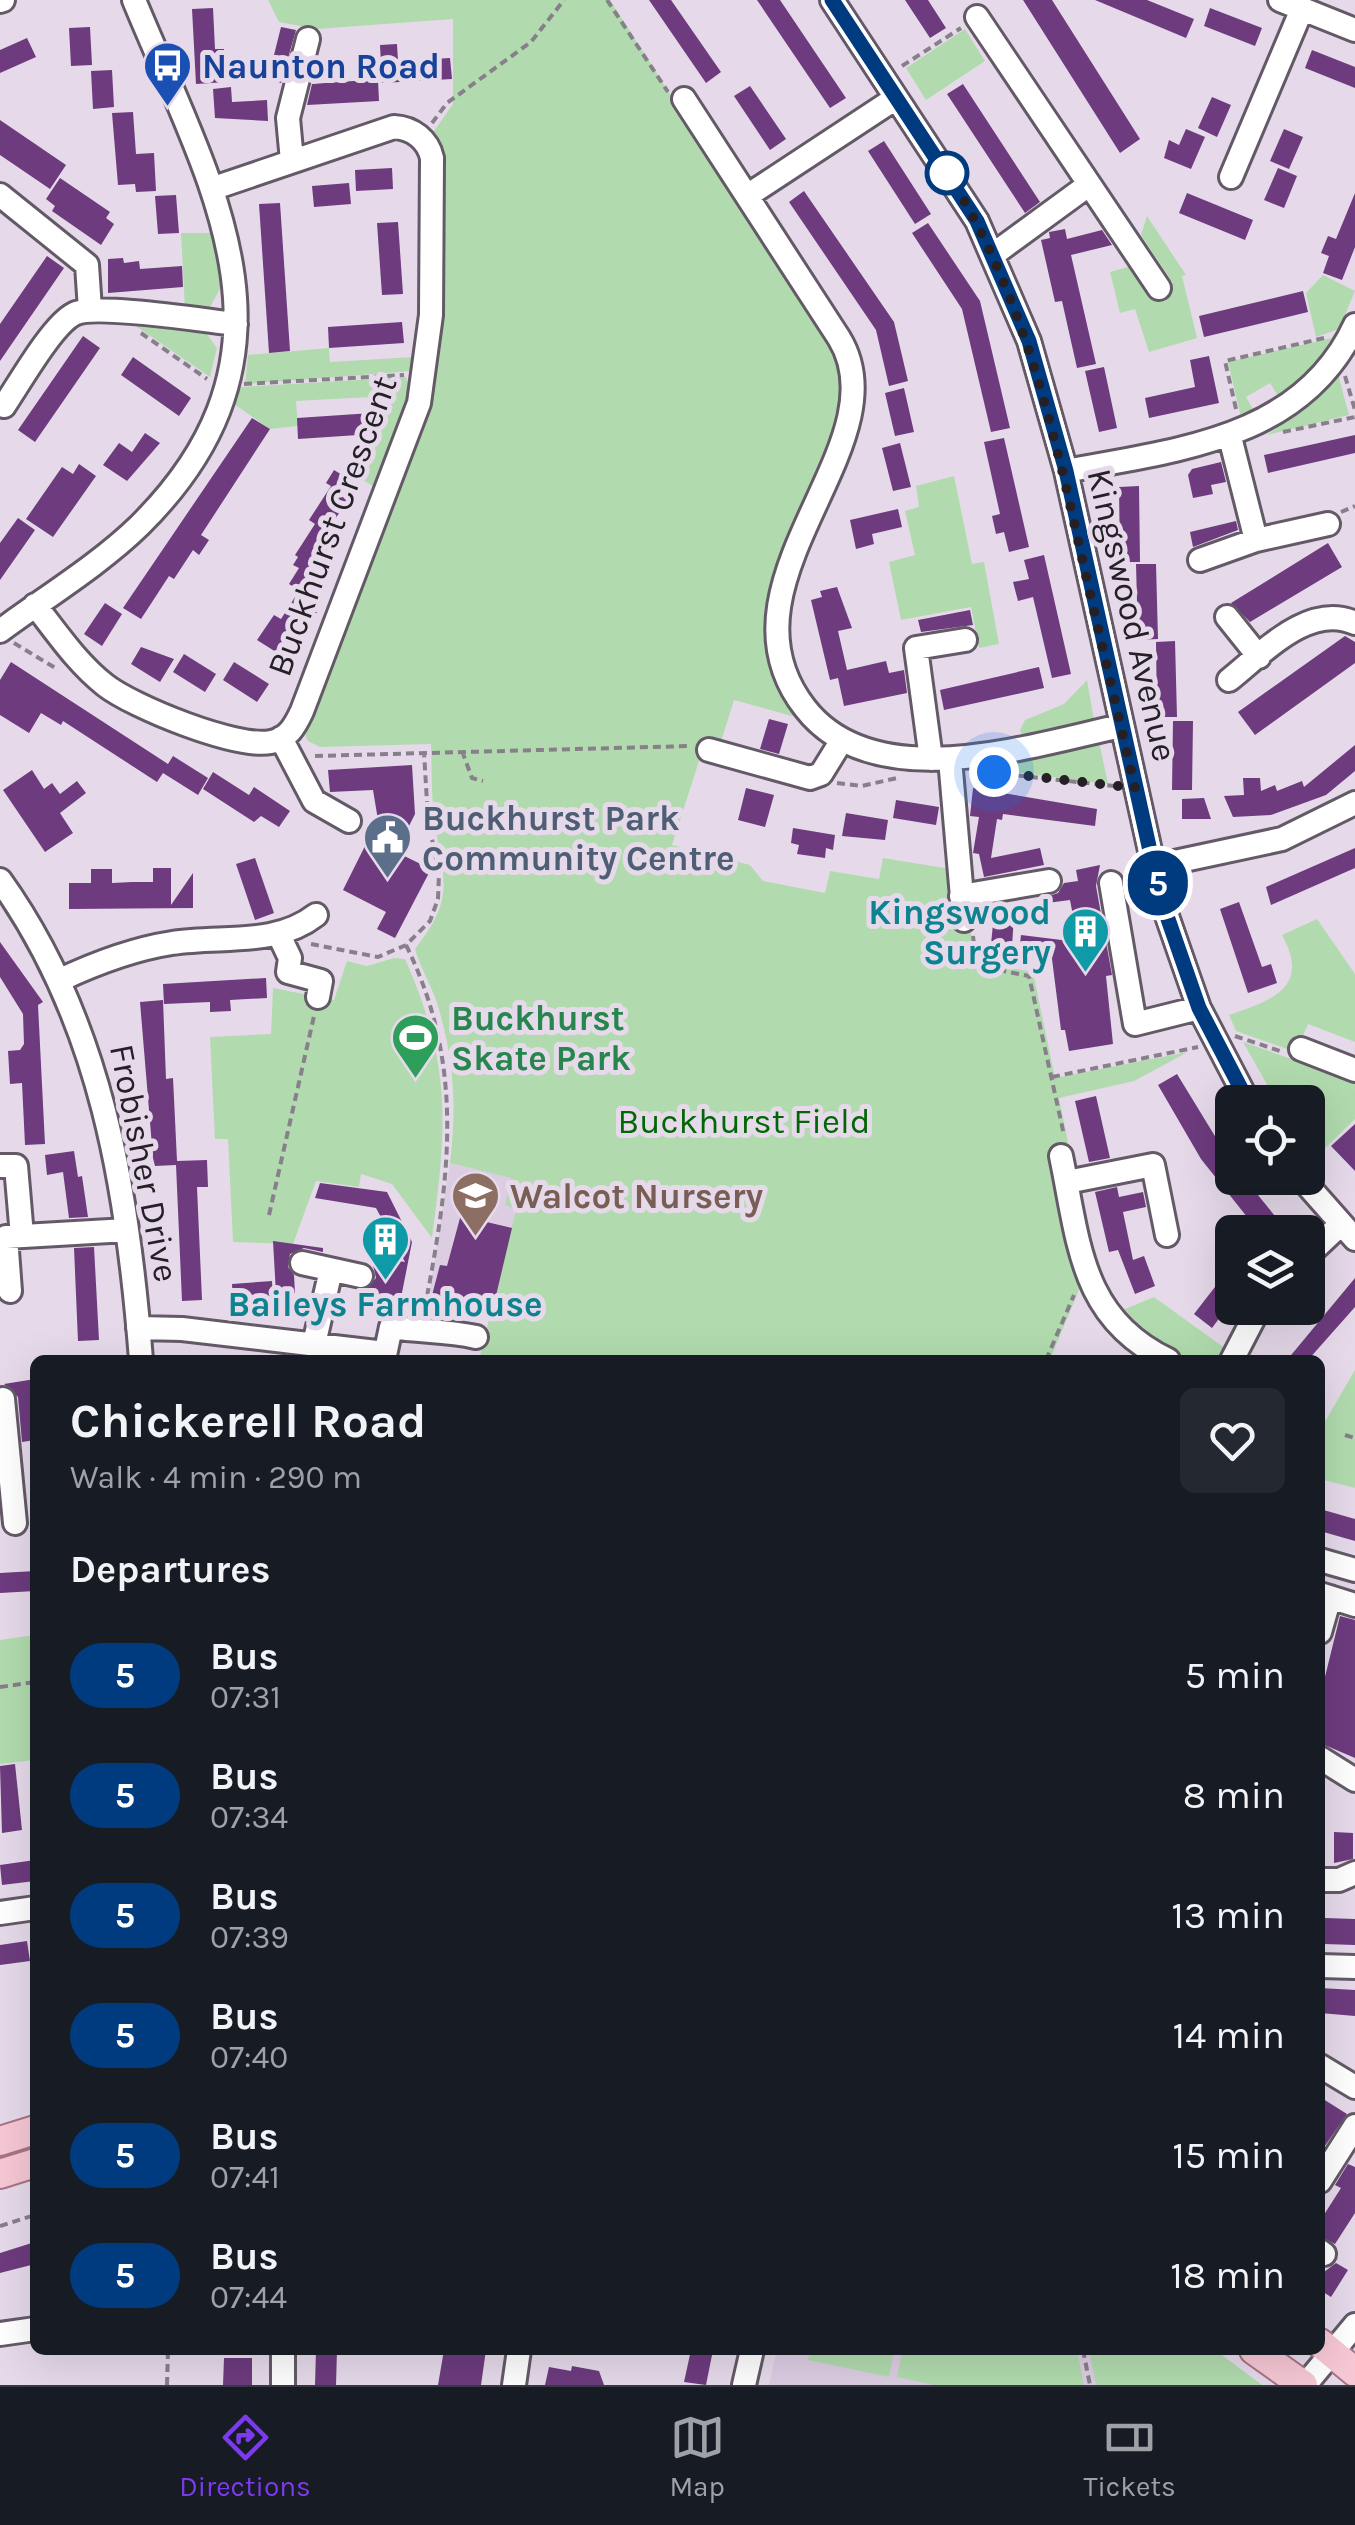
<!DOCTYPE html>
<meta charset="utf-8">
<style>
:root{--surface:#171b24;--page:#242831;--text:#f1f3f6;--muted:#9ea1a6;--line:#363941;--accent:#7c3aed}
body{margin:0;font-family:Karla,sans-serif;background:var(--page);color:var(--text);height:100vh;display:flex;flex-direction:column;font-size:38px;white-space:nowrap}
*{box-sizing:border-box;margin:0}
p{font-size:32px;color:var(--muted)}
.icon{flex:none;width:55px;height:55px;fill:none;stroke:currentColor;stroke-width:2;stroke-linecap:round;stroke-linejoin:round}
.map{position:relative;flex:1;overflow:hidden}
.panel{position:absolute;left:30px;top:1355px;width:1295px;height:1000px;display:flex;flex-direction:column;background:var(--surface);border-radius:15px;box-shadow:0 10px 40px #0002}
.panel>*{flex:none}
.badge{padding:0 20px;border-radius:32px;font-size:35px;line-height:65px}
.fabs{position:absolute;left:1215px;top:1085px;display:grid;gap:20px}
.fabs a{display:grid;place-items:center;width:110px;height:110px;border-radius:15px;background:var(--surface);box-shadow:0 10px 40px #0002;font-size:50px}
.you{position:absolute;width:50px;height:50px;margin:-25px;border:8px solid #fff;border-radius:50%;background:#1a73e8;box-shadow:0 0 0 15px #1a73e833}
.map>.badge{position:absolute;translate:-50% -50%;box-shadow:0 0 0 5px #fff}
h2{padding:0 40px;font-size:38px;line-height:90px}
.round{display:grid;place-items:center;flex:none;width:105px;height:105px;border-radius:15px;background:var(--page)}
.summary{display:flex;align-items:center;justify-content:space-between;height:170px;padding:0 40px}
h1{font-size:48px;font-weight:700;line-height:75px}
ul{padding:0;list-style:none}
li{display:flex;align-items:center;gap:30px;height:120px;padding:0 40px}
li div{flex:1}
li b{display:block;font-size:38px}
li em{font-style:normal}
li .badge{min-width:110px;font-weight:700;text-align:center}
.menu{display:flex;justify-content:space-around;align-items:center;height:140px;border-top:2px solid var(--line);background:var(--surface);font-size:28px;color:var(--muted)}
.menu a{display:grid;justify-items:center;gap:5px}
.menu .selected{color:var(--accent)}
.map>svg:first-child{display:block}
</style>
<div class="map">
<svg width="1355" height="2385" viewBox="0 0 1355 2385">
<rect width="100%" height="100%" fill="#e6daea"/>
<path fill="#ddcde3" d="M450,1163L512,1178L516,1208L491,1318L428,1302Z
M777,2350H1215L1262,2385H769Z"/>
<path fill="#b1dbae" d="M268,0H610L842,363C843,377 845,395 842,409C819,504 729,619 797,713L792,716L734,700L715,761L700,758L672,845L750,865L763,881L825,893L830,871L879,879L883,858L951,869L980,962L1033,972L1055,1078L1188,1052L1134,1081L1059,1098L1069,1147L1052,1152L1081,1285L1050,1360H479L516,1209L505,1205L511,1178L450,1163C457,1106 454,1056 436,1000C430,983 420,967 415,949C455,898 444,883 435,824C431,798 432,770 431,744L320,747L308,741L304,732L418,429L436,369L442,304L440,145L432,134L453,104V19L317,29L279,22Z
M965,29L985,61L926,100L906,68Z
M1147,216L1186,275L1182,276L1197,338L1149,352L1135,309L1120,313L1110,272L1135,265L1155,295L1173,283L1141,235Z
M181,233H213L221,287L210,307L185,309Z
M1323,275L1355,291L1339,329L1316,337L1306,293Z
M130,322L204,330L217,348L210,377Z
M1332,338L1316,364L1278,396L1270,383L1246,397L1254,411L1241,417L1228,362Z
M329,348L330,362L414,357L413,371L245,384L248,355Z
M1338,374L1349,415L1267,435L1318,398Z
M406,377L410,389L377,489L360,478L375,456L371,397L296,401L298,426L270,429L234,404L241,387Z
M954,476L972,564L984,562L999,644L979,648L971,607L901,620L889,562L915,555L905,511L919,507L916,486Z
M1087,680L1094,720L1023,737L1020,730L1025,720L1064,704Z
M1099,741L1108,784L982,768L980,762Z
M1317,919L1355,974V1042L1308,1024L1302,1038L1295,1036L1290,1050L1236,1031L1229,1015C1272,1000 1311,988 1282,935Z
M394,958L405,959C452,1065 447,1126 432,1238L392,1184L361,1174L359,1187L316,1181L293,1244L233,1242L228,1139H215L210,1037L271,1034L273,988L334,1000L347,961L367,966Z
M1243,1042L1355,1081V1119L1317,1156L1308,1145V1102H1277Z
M1154,1297L1226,1349L1220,1357C1186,1371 1142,1333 1118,1312Z
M1355,1370V1488L1320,1479V1430Z
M35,1635V1760L0,1764V1640Z
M810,2350H1077L1084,2385H934L897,2377L902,2352L894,2351L889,2377L808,2360Z
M1089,2350H1215L1262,2385H1096Z"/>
<path fill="#6d3b7e" d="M649,0H671L721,72L706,83Z
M757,0H780L846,98L830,108Z
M905,0H928L946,28L930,38Z
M1023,0H1052L1140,139L1120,153Z
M1095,0H1147L1194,19L1186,38Z
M213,8L215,49H224L226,82L196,84L192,9Z
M1210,8L1262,28L1255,46L1204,26Z
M90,27L92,65L71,66L69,28Z
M281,27L296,30L281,83L268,79Z
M27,38L36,57L0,73V50Z
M397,44L398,61L450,58L452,79L382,83L380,45Z
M1312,50L1355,67V88L1305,68Z
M112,70L114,107L93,109L91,71Z
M367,80H378L379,101L307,105L312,84Z
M963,84L1040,202L1025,213L947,94Z
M750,86L786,139L770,150L734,96Z
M231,87L232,102L267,100L268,121L215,118L213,89Z
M1212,97L1231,105L1217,137L1198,128Z
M133,112L136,154L154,153L156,191L136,192L135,184L118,185L112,113Z
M0,120L66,165L50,189L0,155Z
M1186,129L1205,137L1191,169L1164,158L1169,140L1179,145Z
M1284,129L1303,137L1289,169L1270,161Z
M884,141L931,214L915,224L868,151Z
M392,168L393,189L356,191L355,170Z
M1278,168L1297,176L1284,208L1264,200Z
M60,178L110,212L106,218L114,224L101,245L52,211L55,206L46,199Z
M349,183L351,204L314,207L312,186Z
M804,191L894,322L908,381L889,386L876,330L789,202Z
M1187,193L1253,220L1245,240L1179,213Z
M1355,193V247L1342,280L1323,273L1329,256L1321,253L1328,236L1336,239Z
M176,195L179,233L158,234L155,196Z
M280,203L290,351L269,353L259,204Z
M398,222L403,294L382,295L377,223Z
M928,223L980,301L1010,428L991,432L962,309L912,233Z
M1065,229L1067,239L1102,230L1112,245L1071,255L1096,364L1077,368L1062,301L1055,302L1041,240L1050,238L1049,232Z
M47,256L64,268L0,361V324Z
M123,258L124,263L139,261L140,269L182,266L183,287L108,293V259Z
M1303,291L1308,312L1204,337L1199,316Z
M402,322L404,343L329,348L328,327Z
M83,336L100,348L35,442L18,430Z
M1209,356L1219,403L1149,418L1145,398L1195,387L1190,360Z
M133,357L191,398L179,416L121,375Z
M1104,367L1117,428L1099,432L1085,371Z
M904,388L914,432L895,436L885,393Z
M372,413L373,434L298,439L297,418Z
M252,418L270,429L201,535L209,540L199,555L193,550L174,579L169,576L141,619L123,608Z
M145,433L160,443L127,481L103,465L119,443L132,452Z
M1355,435V453L1268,473L1264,455Z
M1004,438L1029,547L1009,552L1004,532L996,534L992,516L1000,514L984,442Z
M900,443L911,487L893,491L882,448Z
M1221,462L1226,482L1211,485L1213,494L1193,498L1188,475L1192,469Z
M79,464L96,476L53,537L26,519L62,467L73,474Z
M334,470L357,484L323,539L337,548L307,595L289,584L299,568L293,565L298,557L295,555L315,524L309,520L331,486L326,483Z
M1139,486L1140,562H1120L1119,487Z
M898,509L902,527L872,534L874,544L856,549L850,520Z
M18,518L35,530L0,580V543Z
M1236,521L1238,530L1193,547L1190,532Z
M1328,543L1342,567L1250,622L1231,603Z
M1044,555L1071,674L1052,678L1033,597L1018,601L1013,582L1029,579L1024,560Z
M1136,564H1156L1158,639L1138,640Z
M837,587L852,628L838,631L847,670L886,661L889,673L904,670L907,693L844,706L838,678L830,680L811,600L822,597L820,591Z
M295,597L317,612L287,659L257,640L274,615L281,619Z
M105,603L122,614L102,646L84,634Z
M970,610L973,625L921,632L918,620Z
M1345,636L1355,642V663L1255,735L1238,712Z
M1175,641L1177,717H1157L1156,642Z
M141,647L174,659L160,682L131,664Z
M184,654L216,674L205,692L173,672Z
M11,662L168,764L173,756L208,778L198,795L163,773L157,782L63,721L61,725L41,713L29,733L0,715V680Z
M234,662L269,684L257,702L223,680Z
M1039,667L1044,688L944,710L940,690Z
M769,719L788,724L779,754L760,749Z
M1173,721H1193L1192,790H1172Z
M1355,745V771L1326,795L1271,815L1233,817L1224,796L1244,795L1243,778H1260L1261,791L1275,785L1277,791L1302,781L1304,787Z
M412,765L415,814L396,852L431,869L395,938L377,929L386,912L343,890L378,820L373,790L330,792L328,770Z
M32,770L44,789L52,783L60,794L77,781L86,793L60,813L73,833L45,852L3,790Z
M213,772L249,795L254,787L290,811L279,827L261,816L254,822L203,789Z
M746,788L774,795L765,827L738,820Z
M973,788L1097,809L1095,826L1003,814L1002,820L997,819L991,858L1040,848L1044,865L984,877L979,854L973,853L979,817L970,816Z
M1204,798L1211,819H1182V799Z
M896,800L939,807L936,825L893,818Z
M846,813L888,820L885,840L842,836Z
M793,828L835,835L833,850L826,848L825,858L797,854L799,845L791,843Z
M1355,848V868L1271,905L1266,887Z
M255,858L274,913L255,920L236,864Z
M1100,865L1096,886L1112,975L1106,976L1113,1044L1069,1051L1065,1030H1061L1052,959L1019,954L1021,935L1078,942L1070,900L1047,903L1046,897L1058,893L1064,883L1078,881L1076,870Z
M153,868H171V905L193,873V908L69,909V883H91V869H112V883L132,882H153Z
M1239,902L1262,967L1271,964L1277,983L1248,993L1220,909Z
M994,914L1014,916L1012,946L991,944Z
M0,942L43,1002L38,1005L45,1144L25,1145L22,1083L10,1084L8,1051L20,1050L24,1044L23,1014L0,977Z
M266,978L267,998L230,1000L231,1011L210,1012V1002L164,1004L163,984Z
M163,1000L166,1079L173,1078L177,1161L207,1160L208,1187H197L202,1300L182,1301L176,1165L155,1166L153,1158L140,1002Z
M1177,1074L1232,1164V1178H1244L1288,1232H1259L1201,1159L1158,1085Z
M1096,1096L1110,1158L1089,1162L1075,1101Z
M1355,1124V1171L1331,1146Z
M74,1151L78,1177L82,1176L88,1217L69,1218L63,1172L47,1175L45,1155Z
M320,1183L387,1192L412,1242L399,1308L363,1301L365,1290L376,1278L371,1256L405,1262L376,1208L315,1198Z
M1117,1187L1119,1197L1143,1192L1146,1207L1123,1212L1133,1260L1144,1256L1155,1286L1135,1294L1118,1250L1109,1252L1095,1192Z
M463,1207L480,1211L478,1220L512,1228L494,1304L465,1297L463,1306L431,1299L440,1265L447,1266Z
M273,1241L323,1248V1252L304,1248L290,1254L288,1267L294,1275L295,1293L276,1294Z
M94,1247L99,1340L78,1341L74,1248Z
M1232,1265V1301L1212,1328L1194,1314Z
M1355,1278V1307L1308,1360H1287Z
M272,1281L273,1301L233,1303L232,1284Z
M35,1379V1440L22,1442L18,1397L4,1384Z
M1320,1509L1355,1519V1541L1320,1531Z
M35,1571V1591L0,1593V1573Z
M1340,1616L1355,1620V1758L1320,1743V1697Z
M15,1764L22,1830L2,1833L0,1766Z
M1334,1832L1353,1833V1859L1334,1863Z
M35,1860V1881L2,1885L0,1865Z
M1325,1918L1355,1919V1945L1324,1944Z
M27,1941L30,1961L0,1965V1945Z
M1320,1988L1355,1990V2016L1320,2013Z
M1320,2097L1347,2114L1320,2153Z
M1348,2164L1355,2167V2213L1335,2244L1320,2236V2221L1341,2188L1335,2185Z
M35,2242V2264L0,2273V2253Z
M1336,2263L1348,2270L1331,2297L1320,2290V2275Z
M316,2350H337L336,2385H315Z
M444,2350H486L481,2385H438Z
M691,2350H713L706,2385L684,2382Z
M224,2358H252V2385H223Z
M572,2366L599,2371L604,2385H545L549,2367L571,2371Z"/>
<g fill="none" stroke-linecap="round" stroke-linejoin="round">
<defs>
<path id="minor" d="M832,0L977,221L1029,341L1066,471L1160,896L1199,1008L1248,1102
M1280,0L1355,30
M0,1L3,0
M977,17L1159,288
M684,99L839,338C905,445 707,583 805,708C874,797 1028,746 1121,726
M292,161L288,118L308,39
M1231,177L1302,9
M0,195L87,265L90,310
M747,196L896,98
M994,254L1087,186
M4,406C19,384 52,325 74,314C95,303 207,321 236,324
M1066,471C1175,450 1302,440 1355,325
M1256,540L1328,524
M1200,560L1256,540L1230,437
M35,605C57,633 77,663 105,685C133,707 237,749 271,742C288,739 295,726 302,711L419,403L431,315L432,158C428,140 413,128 394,127L214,188
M1227,617L1259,657
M0,631C46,597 99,565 140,525C315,351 211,187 134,0
M1229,680C1263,653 1309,602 1355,623
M281,738L314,801L349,821
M709,750L810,778L821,774L842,740
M931,759L916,648L965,640
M950,759L964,920
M1156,866L1282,839L1355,803
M0,880C101,1021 128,1190 141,1360
M1111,883L1135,1024L1199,1008
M961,896L1049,881
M279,935L290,958L288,972L321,981L318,997
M60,980C96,963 133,949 172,943C221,935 275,947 316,915
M1301,1049L1355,1070
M1061,1156C1079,1242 1080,1318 1168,1360
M0,1166H16L22,1236
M1301,1178L1355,1239
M1067,1182L1153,1165L1167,1235
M1308,1255L1340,1225
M302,1263L361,1276
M10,1291L6,1237L127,1230
M138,1328L182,1329L385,1353
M314,1344L331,1270
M384,1360L391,1327C421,1332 445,1330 476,1337
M1232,1360L1259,1308
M3,1399L15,1523
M1320,1560L1355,1570
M1320,1594L1355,1605
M1320,1632L1330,1597
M1320,1758L1355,1780
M1320,1880H1339L1355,1873
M0,1913L35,1908
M1320,1966L1355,1967
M1320,2066L1355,2087
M1320,2181L1355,2126
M1320,2251L1324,2254
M0,2334L35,2329
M283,2385V2350
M514,2385L519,2350
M744,2385L752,2350
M1305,2385L1355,2325"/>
<path id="major" d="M0,2141L35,2130
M0,2174L35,2163
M1320,2343L1355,2372
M1254,2350L1303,2385"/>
</defs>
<use href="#minor" stroke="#645a67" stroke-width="28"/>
<use href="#major" stroke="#a97484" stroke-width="32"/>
<path stroke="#877f8a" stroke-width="4" stroke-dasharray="8 5" stroke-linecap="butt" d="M607,0L668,92
M902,66L961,28
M432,123L447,103L531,42L564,0
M141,333L207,379
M1345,376L1355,410
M244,384L404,375
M1236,409L1225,361L1324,338
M1283,432L1355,417
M1341,512L1355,506
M14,643L57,669
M462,751L472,778L483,781
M315,756L690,746
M1004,774L1114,786
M837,783L862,786L897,778
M973,936L977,966L1029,976L1064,1135
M311,944L378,957L406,945L430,921L438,899L439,874L428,819L424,752
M406,945C467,1069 449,1182 424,1312
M1235,1036L1283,1052
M1052,1077L1198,1047
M269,1215L314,1016
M1046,1360L1074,1295
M1345,1435L1355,1438
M0,1687L35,1682
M0,2226L35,2215
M1083,2350L1090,2385
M167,2385L168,2350"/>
<use href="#minor" stroke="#fff" stroke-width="22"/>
<use href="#major" stroke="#f6c7d4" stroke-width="28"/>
</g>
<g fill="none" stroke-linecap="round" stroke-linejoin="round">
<defs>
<path id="line" d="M832,0L977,221L1029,341L1066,471L1160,896L1199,1008L1248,1102"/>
</defs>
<use href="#line" stroke="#fff" stroke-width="22"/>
<use href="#line" stroke="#003b80" stroke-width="15"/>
<path stroke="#242026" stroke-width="10" stroke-dasharray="0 18" d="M947,173L942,164C1019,283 1050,413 1080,549C1098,629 1117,709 1135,788L994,772"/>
</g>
<defs>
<symbol id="bus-pin" viewBox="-11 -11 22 30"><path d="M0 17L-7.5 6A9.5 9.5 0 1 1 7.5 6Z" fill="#1a4fb4" stroke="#e6daea"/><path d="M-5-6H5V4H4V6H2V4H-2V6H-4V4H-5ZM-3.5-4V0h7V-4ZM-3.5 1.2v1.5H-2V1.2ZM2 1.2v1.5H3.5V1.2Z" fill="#fff"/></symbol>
<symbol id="civic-pin" viewBox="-11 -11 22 30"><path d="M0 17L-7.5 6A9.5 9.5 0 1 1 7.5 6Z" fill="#5c6f8a" stroke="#e6daea"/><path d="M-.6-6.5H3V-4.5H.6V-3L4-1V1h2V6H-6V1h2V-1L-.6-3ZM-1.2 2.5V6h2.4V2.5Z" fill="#fff"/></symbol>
<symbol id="building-pin" viewBox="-11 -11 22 30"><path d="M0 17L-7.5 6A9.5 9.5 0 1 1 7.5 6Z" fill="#0f9aa8" stroke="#e6daea"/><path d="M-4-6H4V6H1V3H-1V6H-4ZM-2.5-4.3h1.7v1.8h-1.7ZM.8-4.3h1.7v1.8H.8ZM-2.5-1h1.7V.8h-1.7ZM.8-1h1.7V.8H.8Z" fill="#fff"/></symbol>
<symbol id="stadium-pin" viewBox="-11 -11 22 30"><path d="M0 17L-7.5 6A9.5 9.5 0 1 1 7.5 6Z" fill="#2e9e5b" stroke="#e6daea"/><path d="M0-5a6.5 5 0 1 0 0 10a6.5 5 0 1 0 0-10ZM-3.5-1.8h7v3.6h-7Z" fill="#fff"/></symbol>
<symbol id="school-pin" viewBox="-11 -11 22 30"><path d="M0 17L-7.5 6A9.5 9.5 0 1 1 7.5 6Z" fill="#8d6e63" stroke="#e6daea"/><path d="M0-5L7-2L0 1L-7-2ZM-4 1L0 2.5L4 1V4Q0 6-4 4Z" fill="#fff"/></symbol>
</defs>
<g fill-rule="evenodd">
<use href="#bus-pin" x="140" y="38" width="55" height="75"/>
<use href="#civic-pin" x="360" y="810" width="55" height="75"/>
<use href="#building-pin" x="1058" y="904" width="55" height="75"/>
<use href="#stadium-pin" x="388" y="1010" width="55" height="75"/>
<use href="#school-pin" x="448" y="1168" width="55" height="75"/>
<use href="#building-pin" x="358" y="1212" width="55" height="75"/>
</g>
<circle fill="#fff" stroke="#003b80" stroke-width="5" cx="947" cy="173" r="20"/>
<g text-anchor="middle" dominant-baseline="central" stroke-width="10" stroke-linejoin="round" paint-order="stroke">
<g font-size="35" font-weight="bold" fill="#164399" stroke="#e6daea" text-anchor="start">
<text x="202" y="66">Naunton Road</text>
</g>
<g font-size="35" fill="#242026" stroke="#e6daea">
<text transform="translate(332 526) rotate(-70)">Buckhurst Crescent</text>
<text transform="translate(1132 615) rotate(77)">Kingswood Avenue</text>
<text transform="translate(144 1163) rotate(79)">Frobisher Drive</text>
</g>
<g font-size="35" font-weight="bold" fill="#4e5e75" stroke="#e6daea" text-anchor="start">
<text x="422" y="818">Buckhurst Park<tspan x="422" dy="40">Community Centre</tspan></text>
</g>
<g font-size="35" font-weight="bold" fill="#0d838f" stroke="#e6daea" text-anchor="end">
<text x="1051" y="912">Kingswood<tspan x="1051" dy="40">Surgery</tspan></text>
<text x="385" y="1304" text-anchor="middle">Baileys Farmhouse</text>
</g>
<g font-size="35" font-weight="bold" fill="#27864d" stroke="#e6daea" text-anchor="start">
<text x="451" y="1018">Buckhurst<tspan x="451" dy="40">Skate Park</tspan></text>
</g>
<g font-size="35" fill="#006606" stroke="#e6daea">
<text x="744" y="1121">Buckhurst Field</text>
</g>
<g font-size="35" font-weight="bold" fill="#785e54" stroke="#e6daea" text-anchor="start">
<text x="510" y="1196">Walcot Nursery</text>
</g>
</g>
</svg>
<div class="fabs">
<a><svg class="icon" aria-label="locate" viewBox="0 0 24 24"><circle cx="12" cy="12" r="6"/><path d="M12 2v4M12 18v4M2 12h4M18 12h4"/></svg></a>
<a><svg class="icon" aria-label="layers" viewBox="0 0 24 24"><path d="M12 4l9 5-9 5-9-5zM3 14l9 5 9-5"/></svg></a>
</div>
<div class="you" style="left:994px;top:772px"></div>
<b class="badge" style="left:1158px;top:883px;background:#003b80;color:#fff">5</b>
<section class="panel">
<div class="summary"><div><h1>Chickerell Road</h1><p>Walk · 4 min · 290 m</p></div><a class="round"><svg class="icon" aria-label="heart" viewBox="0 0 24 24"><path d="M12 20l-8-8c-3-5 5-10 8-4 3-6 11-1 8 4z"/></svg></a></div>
<h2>Departures</h2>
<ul>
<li><span class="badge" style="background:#003b80;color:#fff">5</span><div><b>Bus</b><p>07:31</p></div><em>5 min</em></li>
<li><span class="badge" style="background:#003b80;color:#fff">5</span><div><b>Bus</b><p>07:34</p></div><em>8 min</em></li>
<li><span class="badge" style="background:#003b80;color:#fff">5</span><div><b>Bus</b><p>07:39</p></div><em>13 min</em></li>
<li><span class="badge" style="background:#003b80;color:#fff">5</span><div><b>Bus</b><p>07:40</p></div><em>14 min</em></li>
<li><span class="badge" style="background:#003b80;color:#fff">5</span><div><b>Bus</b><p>07:41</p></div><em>15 min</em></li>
<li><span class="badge" style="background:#003b80;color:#fff">5</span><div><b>Bus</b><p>07:44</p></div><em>18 min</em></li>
</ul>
</section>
</div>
<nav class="menu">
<a class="selected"><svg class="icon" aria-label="directions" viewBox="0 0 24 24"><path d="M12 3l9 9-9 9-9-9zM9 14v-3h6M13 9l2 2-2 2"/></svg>Directions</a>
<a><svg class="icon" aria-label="map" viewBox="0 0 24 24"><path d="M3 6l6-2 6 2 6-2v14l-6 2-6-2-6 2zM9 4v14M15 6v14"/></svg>Map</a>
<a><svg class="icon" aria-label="tickets" viewBox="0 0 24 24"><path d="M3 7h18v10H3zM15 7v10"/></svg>Tickets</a>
</nav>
